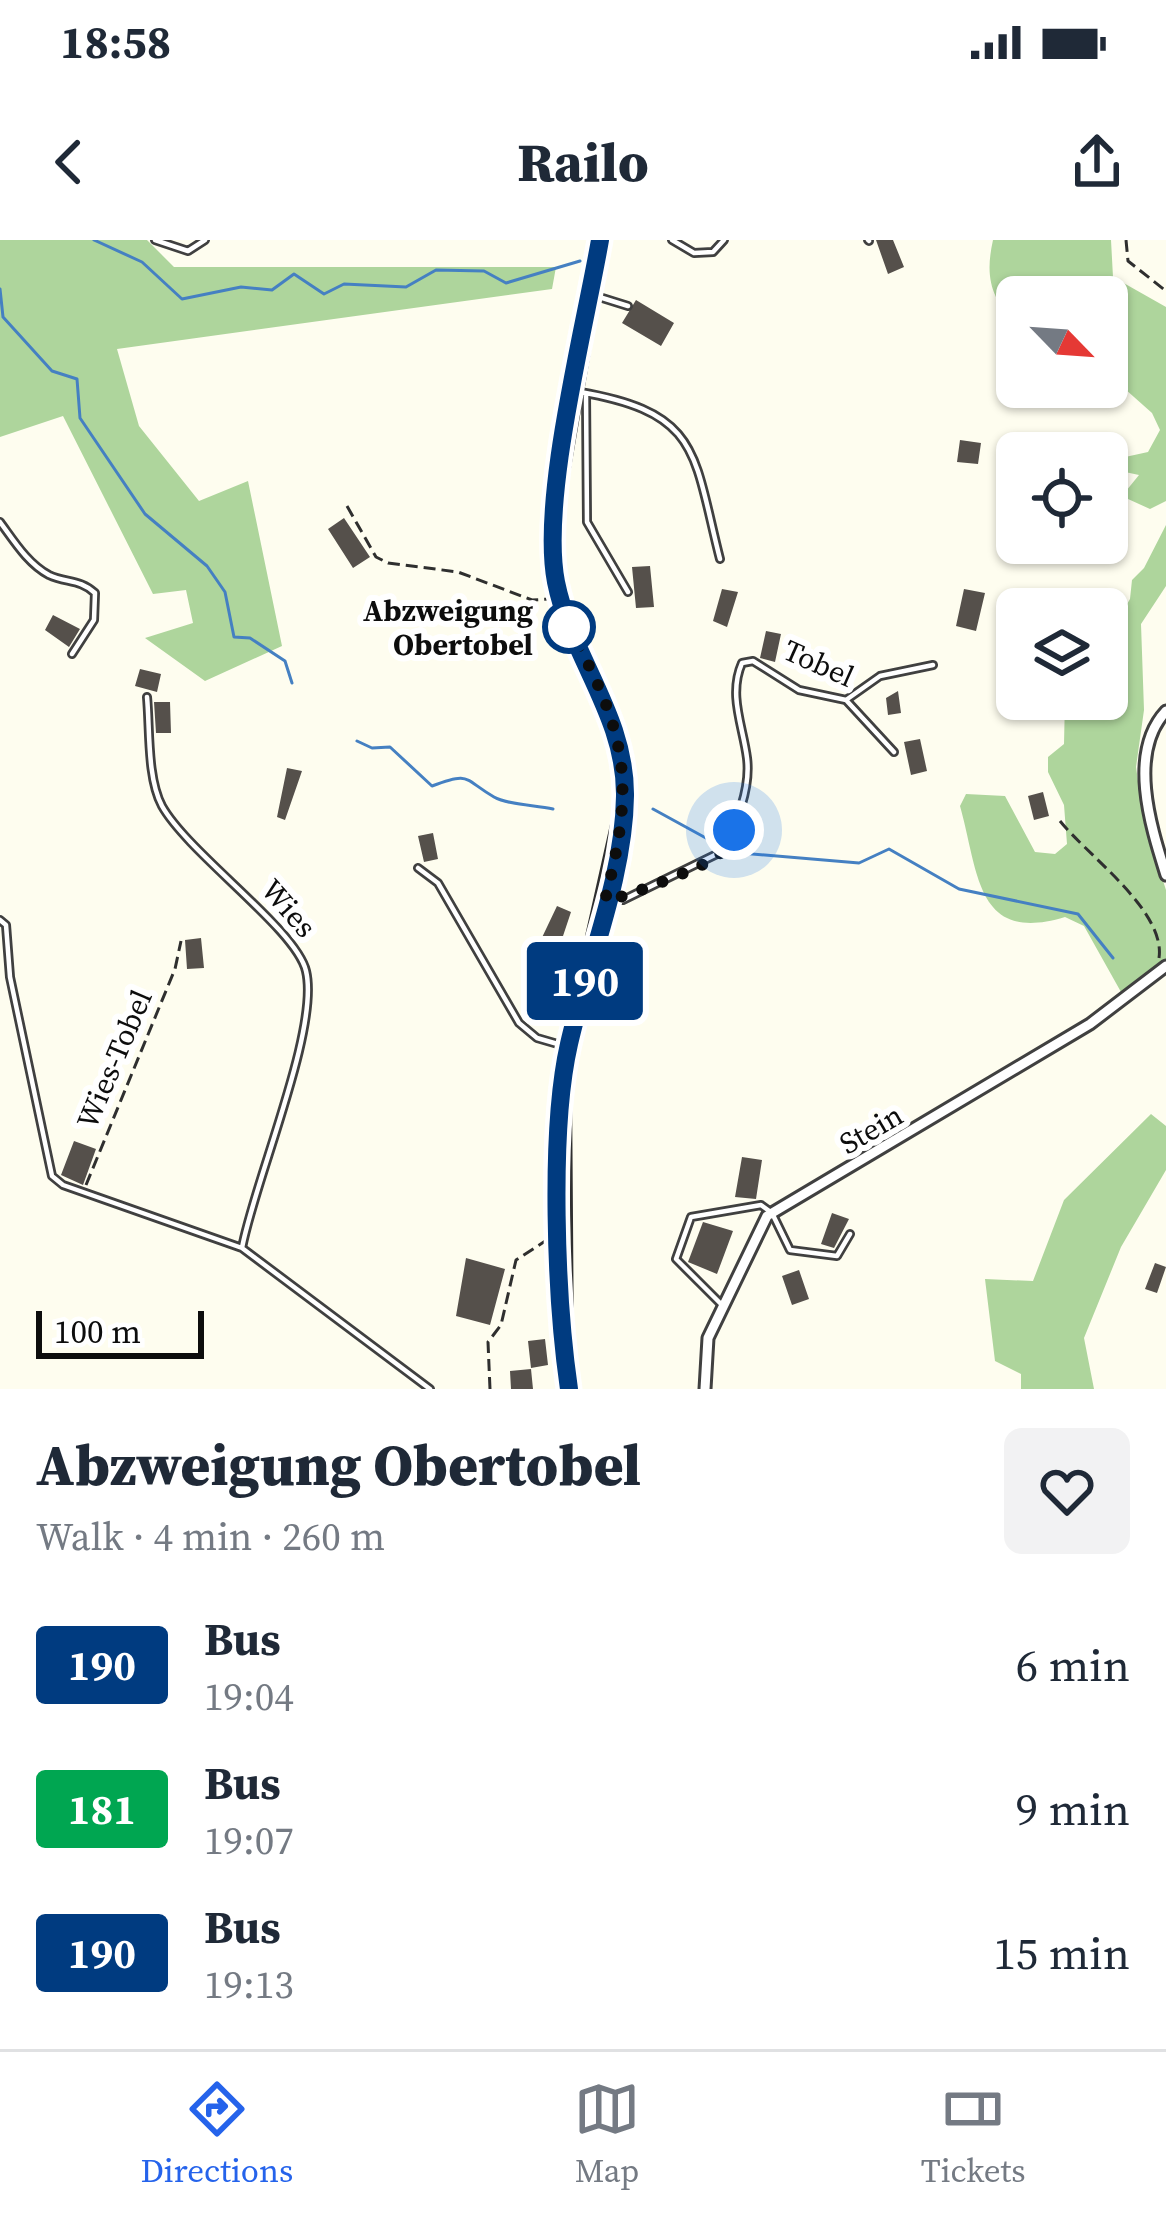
<!DOCTYPE html>
<meta charset="utf-8">
<style>
:root{--surface:#fff;--page:#f2f2f3;--text:#1f2937;--muted:#747a83;--line:#e0e1e3;--accent:#2563eb}
body{margin:0;font-family:"Source Serif 4",serif;background:var(--page);color:var(--text);height:100vh;display:flex;flex-direction:column;font-size:45px;white-space:nowrap}
*{box-sizing:border-box;margin:0}
p{font-size:39px;color:var(--muted)}
.icon{flex:none;width:66px;height:66px;fill:none;stroke:currentColor;stroke-width:2;stroke-linecap:round;stroke-linejoin:round}
.map{position:relative;height:1149px;overflow:hidden}
.sheet{display:flex;flex-direction:column;background:var(--surface);flex:1}
.sheet>*{flex:none}
.badge{padding:0 24px;border-radius:9px;font-size:42px;line-height:78px}
.needle{width:78px;rotate:115deg}
.tools{position:absolute;left:996px;top:36px;display:grid;gap:24px}
.tools a{display:grid;place-items:center;width:132px;height:132px;border-radius:18px;background:var(--surface);box-shadow:0 3px 9px #0004;font-size:60px}
.scale{position:absolute;left:36px;bottom:30px;width:168px;box-sizing:border-box;padding-left:12px;border:6px solid #0d0d0d;border-top:0;font-size:33px;line-height:42px;white-space:nowrap;color:#0d0d0d;-webkit-text-stroke:9px #fff;paint-order:stroke}
.you{position:absolute;width:60px;height:60px;margin:-30px;border:9px solid #fff;border-radius:50%;background:#1a73e8;box-shadow:0 0 0 18px #1a73e833}
.map>.badge{position:absolute;translate:-50% -50%;box-shadow:0 0 0 6px #fff}
.round{display:grid;place-items:center;flex:none;width:126px;height:126px;border-radius:18px;background:var(--page)}
.overview{display:flex;align-items:center;justify-content:space-between;height:204px;padding:0 36px}
h1{font-size:57px;font-weight:800;line-height:90px}
ul{padding:0;list-style:none}
li{display:flex;align-items:center;gap:36px;height:144px;padding:0 36px}
li div{flex:1}
li b{display:block;font-size:45px}
li em{font-style:normal}
li .badge{min-width:132px;font-weight:700;text-align:center}
.status{display:flex;justify-content:space-between;align-items:center;height:84px;padding:0 60px;background:var(--surface);direction:ltr}
.status svg{height:33px;fill:currentColor}
header{display:flex;justify-content:space-between;align-items:center;height:156px;padding:0 36px;background:var(--surface);font-size:54px;font-weight:800}
.dock{display:flex;justify-content:space-around;align-items:center;height:168px;border-top:3px solid var(--line);background:var(--surface);font-size:33px;color:var(--muted)}
.dock a{display:grid;justify-items:center;gap:6px}
.dock .active{color:var(--accent)}
.map>svg:first-child{display:block}
</style>
<div class="status"><b>18:58</b><svg viewBox="0 0 49 12"><path d="M0 12V9h3v3zM5 12V6h3v6zM10 12V3h3v9zM15 12V0h3v12zM26 1h20v11H26zM47 4h2v5h-2z"/></svg></div>
<header><svg class="icon" aria-label="back" viewBox="0 0 24 24"><path d="M15 5l-7 7 7 7"/></svg>Railo<svg class="icon" aria-label="share" viewBox="0 0 24 24"><path d="M12 15V3M7 8l5-5 5 5M5 13v7h14v-7"/></svg></header>
<div class="map">
<svg width="1166" height="1149" viewBox="0 0 1166 1149">
<rect width="100%" height="100%" fill="#fefdef"/>
<path fill="#aed59c" d="M0,0H147L174,27H556L552,49L117,109L139,186L199,261L248,241L282,406L205,441L145,398L193,383L186,350L153,354L63,176L0,197Z
M993,0H1111L1113,37L1166,67V261L1150,269L1128,259L1126,251L1139,235L1111,229L1116,219L1148,212L1160,190L1152,173L1107,133V57H1017V85C990,58 985,36 993,0Z
M1166,285V346L1141,384L1144,470L1136,527L1144,583L1166,650V719L1142,744L1121,752L1084,686L1065,677C976,704 979,634 960,566L966,554L1005,556L1035,612L1055,614L1067,604L1064,565L1048,532V517L1064,504L1065,459H1107V374L1120,376L1130,359L1132,340L1144,328Z
M1151,874L1166,886V930L1121,1007L1084,1098L1094,1149H1021V1134L995,1121L985,1039L1033,1041L1064,960Z"/>
<g fill="none" stroke-linecap="round" stroke-linejoin="round">
<path stroke="#4580c2" stroke-width="3" d="M94,0L142,22L182,59L241,47L272,50L294,34L324,54L344,44L406,47L436,30L484,31L506,43L580,21
M0,49L3,77L52,131L77,139L80,178L145,274L207,326L225,352L234,397L250,398L285,421L292,443
M357,501L372,508L390,507L432,546C471,531 463,539 494,557C508,565 536,565 553,569
M653,569L715,603
M728,612L859,623L889,609L959,649L1078,674L1113,718"/>
</g>
<path fill="#55504b" d="M876,0H893L904,27L888,34Z
M636,60L674,83L661,106L622,83Z
M960,200L981,203L978,224L957,222Z
M344,278L370,317L353,328L328,289Z
M650,326L654,367L636,368L632,327Z
M722,349L738,352L727,387L713,381Z
M964,349L985,353L976,391L956,386Z
M53,375L80,389L69,407L45,390Z
M766,391L781,394L775,422L760,418Z
M140,429L161,434L157,452L135,446Z
M898,451L901,473L888,475L886,458Z
M154,462H170L171,493H156Z
M920,499L927,531L911,535L904,502Z
M287,528L302,531L285,580L277,577Z
M1043,552L1049,576L1034,580L1028,556Z
M433,593L438,619L424,622L418,596Z
M557,666L571,672L556,717L537,708Z
M201,698L204,728L187,729L185,700Z
M548,737L562,740L558,760L544,757Z
M74,901L96,909L83,945L61,935Z
M742,917L762,920L756,959L735,957Z
M832,973L849,979L834,1008L821,1004Z
M703,982L733,991L717,1034L688,1022Z
M466,1018L505,1029L490,1085L456,1076Z
M1155,1023L1166,1027L1157,1053L1145,1049Z
M799,1030L809,1059L792,1065L782,1036Z
M545,1099L548,1125L531,1128L528,1101Z
M531,1129L533,1149H511L510,1131Z"/>
<g fill="none" stroke-linecap="round" stroke-linejoin="round">
<defs>
<path id="service" d="M155,0L188,11L205,0
M672,0L694,13L713,12L724,0
M868,0L869,1
M596,56L628,66
M580,152C701,173 693,213 720,319
M586,154L587,282L628,352
M0,282C14,301 28,324 49,335C66,343 80,339 95,353L94,380L72,414
M147,457C150,489 147,538 162,566C189,614 296,689 306,731C320,789 254,942 242,1008
M846,460L880,436L933,425
M418,628L438,643L519,783L537,798L568,807
M605,660H623L723,611C736,584 751,549 747,518C743,486 728,455 742,423L753,421L799,450L846,460L894,512
M0,680L6,685L10,737L52,936L63,945L242,1008L430,1149
M723,1066L676,1019L691,977L761,965L772,973L790,1010L837,1016L850,994"/>
<path id="minor" d="M1166,471C1127,513 1151,587 1166,635
M705,1149L708,1098L767,976L1090,784L1166,726"/>
<path id="secondary" d="M569,1149L564,1114L562,844L625,563L618,499L566,379L553,317L556,257L600,0"/>
</defs>
<use href="#service" stroke="#404040" stroke-width="10"/>
<use href="#minor" stroke="#404040" stroke-width="15"/>
<use href="#secondary" stroke="#2f2f2f" stroke-width="20"/>
<path stroke="#2f2f2f" stroke-width="3" stroke-dasharray="12 6" stroke-linecap="butt" d="M1126,0L1128,21L1166,51
M347,266L376,317L388,323L458,332L532,360L549,359
M1060,581C1088,616 1166,671 1159,718
M86,945L175,729L181,701
M490,1149L488,1102L501,1085L516,1020L553,996"/>
<use href="#service" stroke="#fff" stroke-width="4.5"/>
<use href="#minor" stroke="#fff" stroke-width="9"/>
<use href="#secondary" stroke="#f6f8b0" stroke-width="14"/>
</g>
<g fill="none" stroke-linecap="round" stroke-linejoin="round">
<defs>
<path id="line" d="M569,1149C556,1060 549,891 569,804C587,724 624,639 625,556C626,476 571,417 556,342C540,261 585,87 600,0"/>
</defs>
<use href="#line" stroke="#fff" stroke-width="27"/>
<use href="#line" stroke="#003b80" stroke-width="18"/>
<path stroke="#0d0d0d" stroke-width="12" stroke-dasharray="0 21.6" d="M569,387C627,494 636,541 605,660C618,661 696,629 712,620C723,614 728,601 734,590"/>
</g>
<circle fill="#fff" stroke="#003b80" stroke-width="6" cx="569" cy="387" r="24"/>
<g text-anchor="middle" dominant-baseline="central" stroke-width="12" stroke-linejoin="round" paint-order="stroke">
<g font-size="30" font-weight="bold" fill="#0d0d0d" stroke="#fff" text-anchor="end">
<text x="533" y="370">Abzweigung<tspan x="533" dy="34">Obertobel</tspan></text>
</g>
<g font-size="30" fill="#0d0d0d" stroke="#fff">
<text transform="translate(819 423) rotate(24)">Tobel</text>
<text transform="translate(289 668) rotate(49)">Wies</text>
<text transform="translate(114 819) rotate(-67)">Wies-Tobel</text>
<text transform="translate(871 889) rotate(-30)">Stein</text>
</g>
</g>
</svg>
<div class="tools">
<a><svg class="needle" viewBox="-14 -14 28 28"><path d="M0-13l5 13h-10z" fill="#e53935"/><path d="M0 13l5-13h-10z" fill="#747a83"/></svg></a>
<a><svg class="icon" aria-label="locate" viewBox="0 0 24 24"><circle cx="12" cy="12" r="6"/><path d="M12 2v4M12 18v4M2 12h4M18 12h4"/></svg></a>
<a><svg class="icon" aria-label="layers" viewBox="0 0 24 24"><path d="M12 4l9 5-9 5-9-5zM3 14l9 5 9-5"/></svg></a>
</div>
<div class="scale">100 m</div>
<div class="you" style="left:734px;top:590px"></div>
<b class="badge" style="left:585px;top:741px;background:#003b80;color:#fff">190</b>
</div>
<section class="sheet">
<div class="overview"><div><h1>Abzweigung Obertobel</h1><p>Walk · 4 min · 260 m</p></div><a class="round"><svg class="icon" aria-label="heart" viewBox="0 0 24 24"><path d="M12 20l-8-8c-3-5 5-10 8-4 3-6 11-1 8 4z"/></svg></a></div>
<ul>
<li><span class="badge" style="background:#003b80;color:#fff">190</span><div><b>Bus</b><p>19:04</p></div><em>6 min</em></li>
<li><span class="badge" style="background:#00a651;color:#fff">181</span><div><b>Bus</b><p>19:07</p></div><em>9 min</em></li>
<li><span class="badge" style="background:#003b80;color:#fff">190</span><div><b>Bus</b><p>19:13</p></div><em>15 min</em></li>
</ul>
</section>
<nav class="dock">
<a class="active"><svg class="icon" aria-label="directions" viewBox="0 0 24 24"><path d="M12 3l9 9-9 9-9-9zM9 14v-3h6M13 9l2 2-2 2"/></svg>Directions</a>
<a><svg class="icon" aria-label="map" viewBox="0 0 24 24"><path d="M3 6l6-2 6 2 6-2v14l-6 2-6-2-6 2zM9 4v14M15 6v14"/></svg>Map</a>
<a><svg class="icon" aria-label="tickets" viewBox="0 0 24 24"><path d="M3 7h18v10H3zM15 7v10"/></svg>Tickets</a>
</nav>
